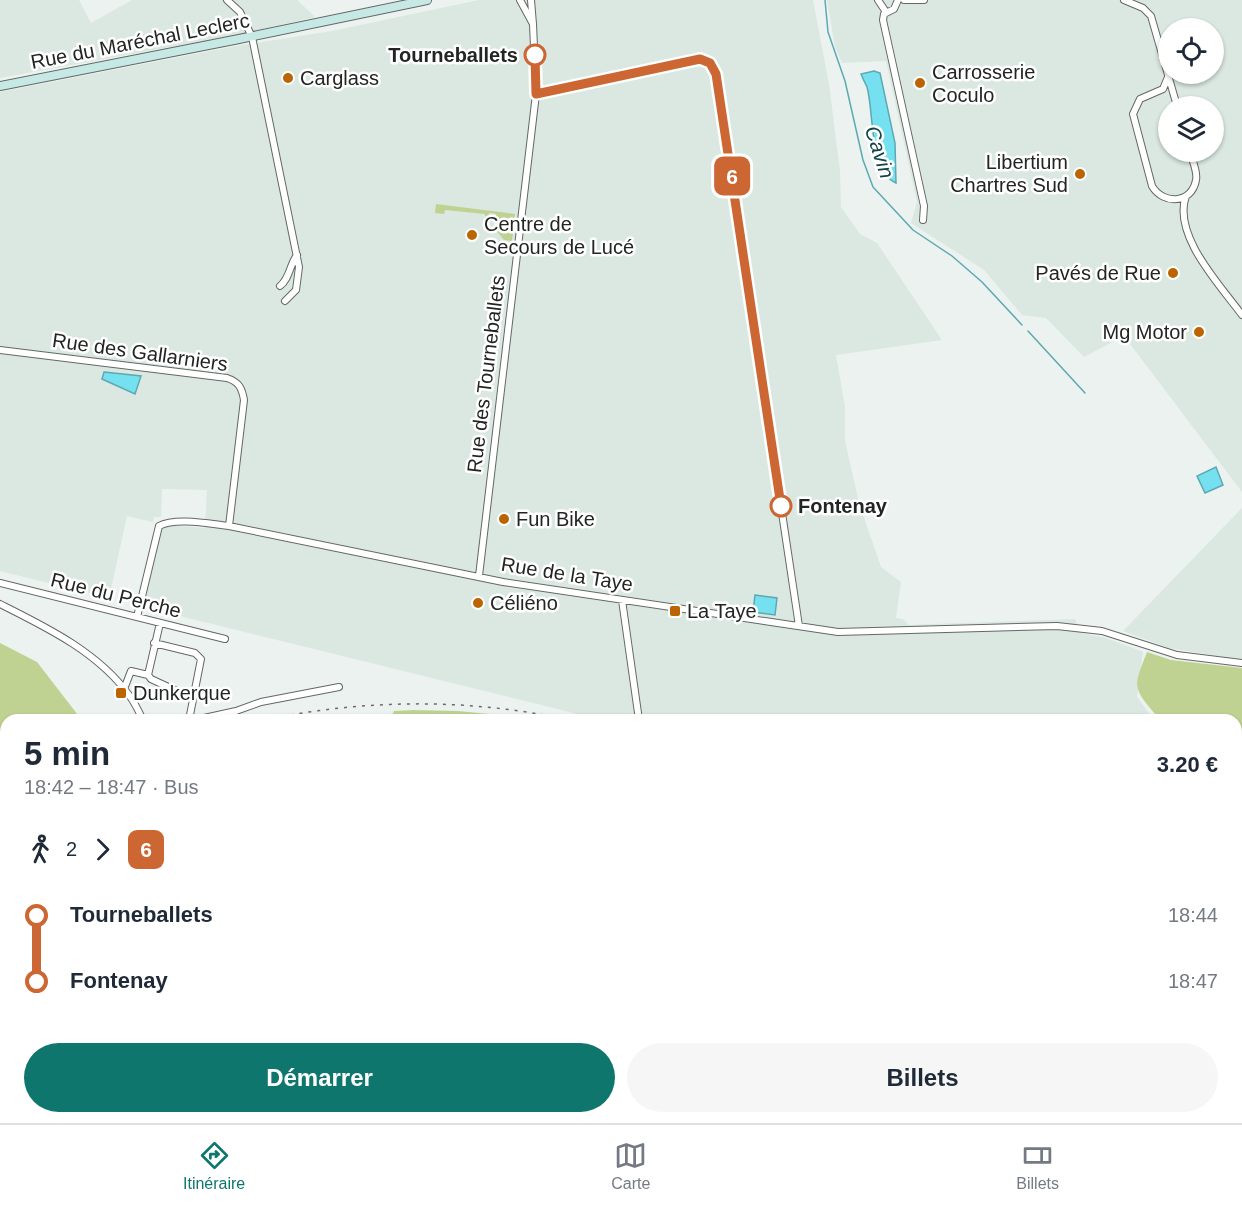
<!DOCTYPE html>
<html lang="fr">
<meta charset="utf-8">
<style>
:root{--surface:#fff;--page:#f6f6f7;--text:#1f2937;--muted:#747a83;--line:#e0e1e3;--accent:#0f766e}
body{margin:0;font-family:Helvetica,sans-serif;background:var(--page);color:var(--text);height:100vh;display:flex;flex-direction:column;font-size:22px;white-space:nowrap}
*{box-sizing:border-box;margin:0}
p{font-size:20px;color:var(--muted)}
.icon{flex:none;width:33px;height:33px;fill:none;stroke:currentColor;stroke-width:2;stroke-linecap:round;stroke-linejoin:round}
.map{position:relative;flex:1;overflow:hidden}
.drawer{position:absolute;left:0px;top:714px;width:1242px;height:410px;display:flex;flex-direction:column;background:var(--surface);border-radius:18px 18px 0 0;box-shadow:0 2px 4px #0004}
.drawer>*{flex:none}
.badge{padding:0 12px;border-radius:9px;font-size:21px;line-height:39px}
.buttons{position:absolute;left:1158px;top:18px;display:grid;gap:12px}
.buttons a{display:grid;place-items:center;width:66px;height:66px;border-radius:50%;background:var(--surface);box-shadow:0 2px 4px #0004;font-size:30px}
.map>.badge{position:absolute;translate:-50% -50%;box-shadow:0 0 0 3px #fff}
.legs{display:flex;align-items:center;gap:9px;height:66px;padding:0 24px;font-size:20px}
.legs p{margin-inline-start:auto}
.head{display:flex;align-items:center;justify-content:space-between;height:102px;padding:0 24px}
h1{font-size:33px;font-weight:800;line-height:45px}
.button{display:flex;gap:12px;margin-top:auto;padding:12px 24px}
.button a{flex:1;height:69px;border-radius:36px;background:var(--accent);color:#fff;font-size:24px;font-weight:800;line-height:69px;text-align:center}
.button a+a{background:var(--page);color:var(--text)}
ul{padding:0 24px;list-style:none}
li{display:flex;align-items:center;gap:21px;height:66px;font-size:22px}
li i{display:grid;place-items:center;width:9px;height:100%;margin:0 8px;background:currentColor}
li i::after{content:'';width:15px;height:15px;margin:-8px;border:4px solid;border-radius:50%;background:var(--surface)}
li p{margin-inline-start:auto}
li:first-child i{background:linear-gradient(#0000 50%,currentColor 0)}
li:last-child i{background:linear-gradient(currentColor 50%,#0000 0)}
.tab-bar{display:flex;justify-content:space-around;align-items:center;height:84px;border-top:2px solid var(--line);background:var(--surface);font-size:16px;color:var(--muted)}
.tab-bar a{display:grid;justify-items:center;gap:3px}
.tab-bar .selected{color:var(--accent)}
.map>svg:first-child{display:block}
</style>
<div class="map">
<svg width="1242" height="1123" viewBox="0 0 1242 1123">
<rect width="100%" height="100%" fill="#ecf2ef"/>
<path fill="#dae8e1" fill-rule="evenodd" d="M0,0H79L91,23L132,0H297L315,17L236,35L0,78Z
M479,0H813L829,84L840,171L841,207L860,234L877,243L942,340L836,355L845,407V441L859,503L881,567L901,582L896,618L903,619L909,625L1075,619L1081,633L1106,638L1143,652L1137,697L1151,716L1146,720H602L143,607L160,529L166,525L205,528L207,490L162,489L161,517H154L153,522L127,516L109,598L0,571V92L236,46L332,31Z
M827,0H1242V492L1124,336L1084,357L1046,318L1022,315L984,270L911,223L917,202L886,61L842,63L835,47ZM1168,28H1214V74H1168ZM1168,106H1214V152H1168Z
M1242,508V660L1169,648L1123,631Z
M196,1118H392L400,1123H195Z"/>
<path fill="#bfd292" d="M436,204L515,214L512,241L504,240L496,230V228H500L501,221L496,220V214L489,213L488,217H485V214L445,210L444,214L435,213Z
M0,643L37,662L81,719L6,720V836L0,841Z
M1147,652L1171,660L1242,668V884L1236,883V720H1150L1156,715C1131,686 1134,686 1147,652Z
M413,710L458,711L522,717L521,720H390L394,711Z"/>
<path fill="#75e1f0" stroke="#5ca9b3" stroke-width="1.5" d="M874,71L880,73L895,143L896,183C869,172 874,111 867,87C865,83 863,79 861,74Z
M104,372L141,376L135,394L102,379Z
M1216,467L1223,485L1205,493L1197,476Z
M755,595L777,598L775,615L753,612Z"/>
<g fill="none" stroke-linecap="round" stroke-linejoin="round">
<path stroke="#5ca9b3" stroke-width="1.5" d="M825,0L828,32L845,81L863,160L873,187L913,230L952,256L982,282L1022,325
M1028,331L1085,393"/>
<defs>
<path id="street" d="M227,0L240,12L252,37L299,267L296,290L285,301
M531,0L533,24
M878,0L886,12
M898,0L894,9L884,14L883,20L924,206L923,220
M904,0H924
M1124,0L1143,8L1151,16L1177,106
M1168,77L1163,89L1140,99L1133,114L1152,186C1163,205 1192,204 1196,180C1198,172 1192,160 1190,152
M536,94L700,59L710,63L716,74L799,626
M1186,196C1172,235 1220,285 1242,315
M280,286C290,278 289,266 297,255
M0,350L227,378C239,382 242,388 244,400L229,526
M479,576L536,94L533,24L520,0
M0,583L225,639
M622,600L639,720
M0,604C46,627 98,652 129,695C135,703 139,712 143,720
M137,617L159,526C176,517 210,524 229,526L503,582L838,632L1057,626L1102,631L1177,655L1242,663
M160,623L148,675L151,679L192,698
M154,643L195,653L201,659L189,720
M124,689L131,671L148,675
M195,720L236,711L261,702L339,687
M0,820L6,815
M0,836L6,831
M0,914H6
M0,1033L6,1031
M68,1118L70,1123
M112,1118L115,1123
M405,1118L412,1123
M576,1118V1123
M686,1118L687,1123
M797,1118L802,1123
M1118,1118L1124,1123
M184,1123L186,1118
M508,1123L510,1118
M778,1123L784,1118
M893,1123L896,1118
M990,1123L991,1118
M1132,1123L1134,1118"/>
<path id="secondary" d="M0,86L239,39L427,0"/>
</defs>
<use href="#street" stroke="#636865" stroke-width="8"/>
<use href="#secondary" stroke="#636865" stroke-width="10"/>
<use href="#street" stroke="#fff" stroke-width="6"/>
<use href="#secondary" stroke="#c7e9e6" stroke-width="8"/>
<path stroke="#686b69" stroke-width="1.5" stroke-dasharray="3 6" stroke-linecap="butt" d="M264,720C365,699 468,698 570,720
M0,851L6,846
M1236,887L1242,889"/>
</g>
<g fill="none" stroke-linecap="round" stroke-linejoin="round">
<defs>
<path id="line-1" d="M535,55L536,94L700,59L710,63L716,74L781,506"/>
</defs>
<use href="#line-1" stroke="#fff" stroke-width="14"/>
<use href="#line-1" stroke="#c63" stroke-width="9"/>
</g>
<g fill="#fff" stroke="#c63" stroke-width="3">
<circle cx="535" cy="55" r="10"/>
<circle cx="781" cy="506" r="10"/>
</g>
<g fill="#bd6402" stroke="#fff" stroke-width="2">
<circle cx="288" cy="78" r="6"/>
<circle cx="920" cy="83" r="6"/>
<circle cx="1080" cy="174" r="6"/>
<circle cx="472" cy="235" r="6"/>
<circle cx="1173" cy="273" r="6"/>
<circle cx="1199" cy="332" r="6"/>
<circle cx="504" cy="519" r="6"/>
<circle cx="478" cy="603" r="6"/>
<rect x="669" y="605" width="12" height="12" rx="3"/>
<rect x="115" y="687" width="12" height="12" rx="3"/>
</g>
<g text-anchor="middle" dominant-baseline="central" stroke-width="5" stroke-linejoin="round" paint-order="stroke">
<g font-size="20" fill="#232524" stroke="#fff">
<text transform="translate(140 41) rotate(-11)">Rue du Maréchal Leclerc</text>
<text transform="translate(140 352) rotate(8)">Rue des Gallarniers</text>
<text transform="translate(486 374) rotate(-83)">Rue des Tourneballets</text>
<text transform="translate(567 574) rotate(9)">Rue de la Taye</text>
<text transform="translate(116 595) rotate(14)">Rue du Perche</text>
</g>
<g font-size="20" font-weight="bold" fill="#232524" stroke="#fff" text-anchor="end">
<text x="518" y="55">Tourneballets</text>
<text x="798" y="506" text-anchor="start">Fontenay</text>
</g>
<g font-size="20" fill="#232524" stroke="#fff" text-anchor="start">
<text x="932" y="72">Carrosserie<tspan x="932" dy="23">Coculo</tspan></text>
<text x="300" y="78">Carglass</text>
<text x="1068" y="162" text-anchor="end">Libertium<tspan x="1068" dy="23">Chartres Sud</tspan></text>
<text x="484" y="224">Centre de<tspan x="484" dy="23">Secours de Lucé</tspan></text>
<text x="1161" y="273" text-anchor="end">Pavés de Rue</text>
<text x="1187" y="332" text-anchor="end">Mg Motor</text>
<text x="516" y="519">Fun Bike</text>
<text x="490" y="603">Céliéno</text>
<text x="687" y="611">La Taye</text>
<text x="133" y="693">Dunkerque</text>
</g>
<g font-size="21" font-style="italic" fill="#13454b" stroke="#fff">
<text transform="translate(880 152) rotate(72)">Cavin</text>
</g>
</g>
</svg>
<div class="buttons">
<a><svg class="icon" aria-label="locate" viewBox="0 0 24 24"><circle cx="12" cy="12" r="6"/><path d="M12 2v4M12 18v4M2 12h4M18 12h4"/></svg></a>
<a><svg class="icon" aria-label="layers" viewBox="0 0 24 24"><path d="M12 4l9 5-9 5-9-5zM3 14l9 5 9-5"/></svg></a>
</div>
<b class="badge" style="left:732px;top:176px;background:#c63;color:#fff">6</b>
<section class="drawer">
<div class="head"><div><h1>5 min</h1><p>18:42 – 18:47 · Bus</p></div><b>3.20 €</b></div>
<div class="legs"><svg class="icon" aria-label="walk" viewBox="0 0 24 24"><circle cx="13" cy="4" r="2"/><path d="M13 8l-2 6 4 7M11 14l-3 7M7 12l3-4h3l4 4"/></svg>2<svg class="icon" aria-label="forward" viewBox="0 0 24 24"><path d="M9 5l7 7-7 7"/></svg><b class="badge" style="background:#c63;color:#fff">6</b></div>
<ul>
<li><i style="color:#c63"></i><b>Tourneballets</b><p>18:44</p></li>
<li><i style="color:#c63"></i><b>Fontenay</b><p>18:47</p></li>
</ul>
<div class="button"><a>Démarrer</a><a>Billets</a></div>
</section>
</div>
<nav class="tab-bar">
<a class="selected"><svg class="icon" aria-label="directions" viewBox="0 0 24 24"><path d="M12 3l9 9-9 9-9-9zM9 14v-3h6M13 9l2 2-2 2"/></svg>Itinéraire</a>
<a><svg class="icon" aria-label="map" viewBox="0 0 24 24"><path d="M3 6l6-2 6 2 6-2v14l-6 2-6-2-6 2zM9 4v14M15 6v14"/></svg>Carte</a>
<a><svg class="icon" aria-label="tickets" viewBox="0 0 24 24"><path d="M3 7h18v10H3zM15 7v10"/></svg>Billets</a>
</nav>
